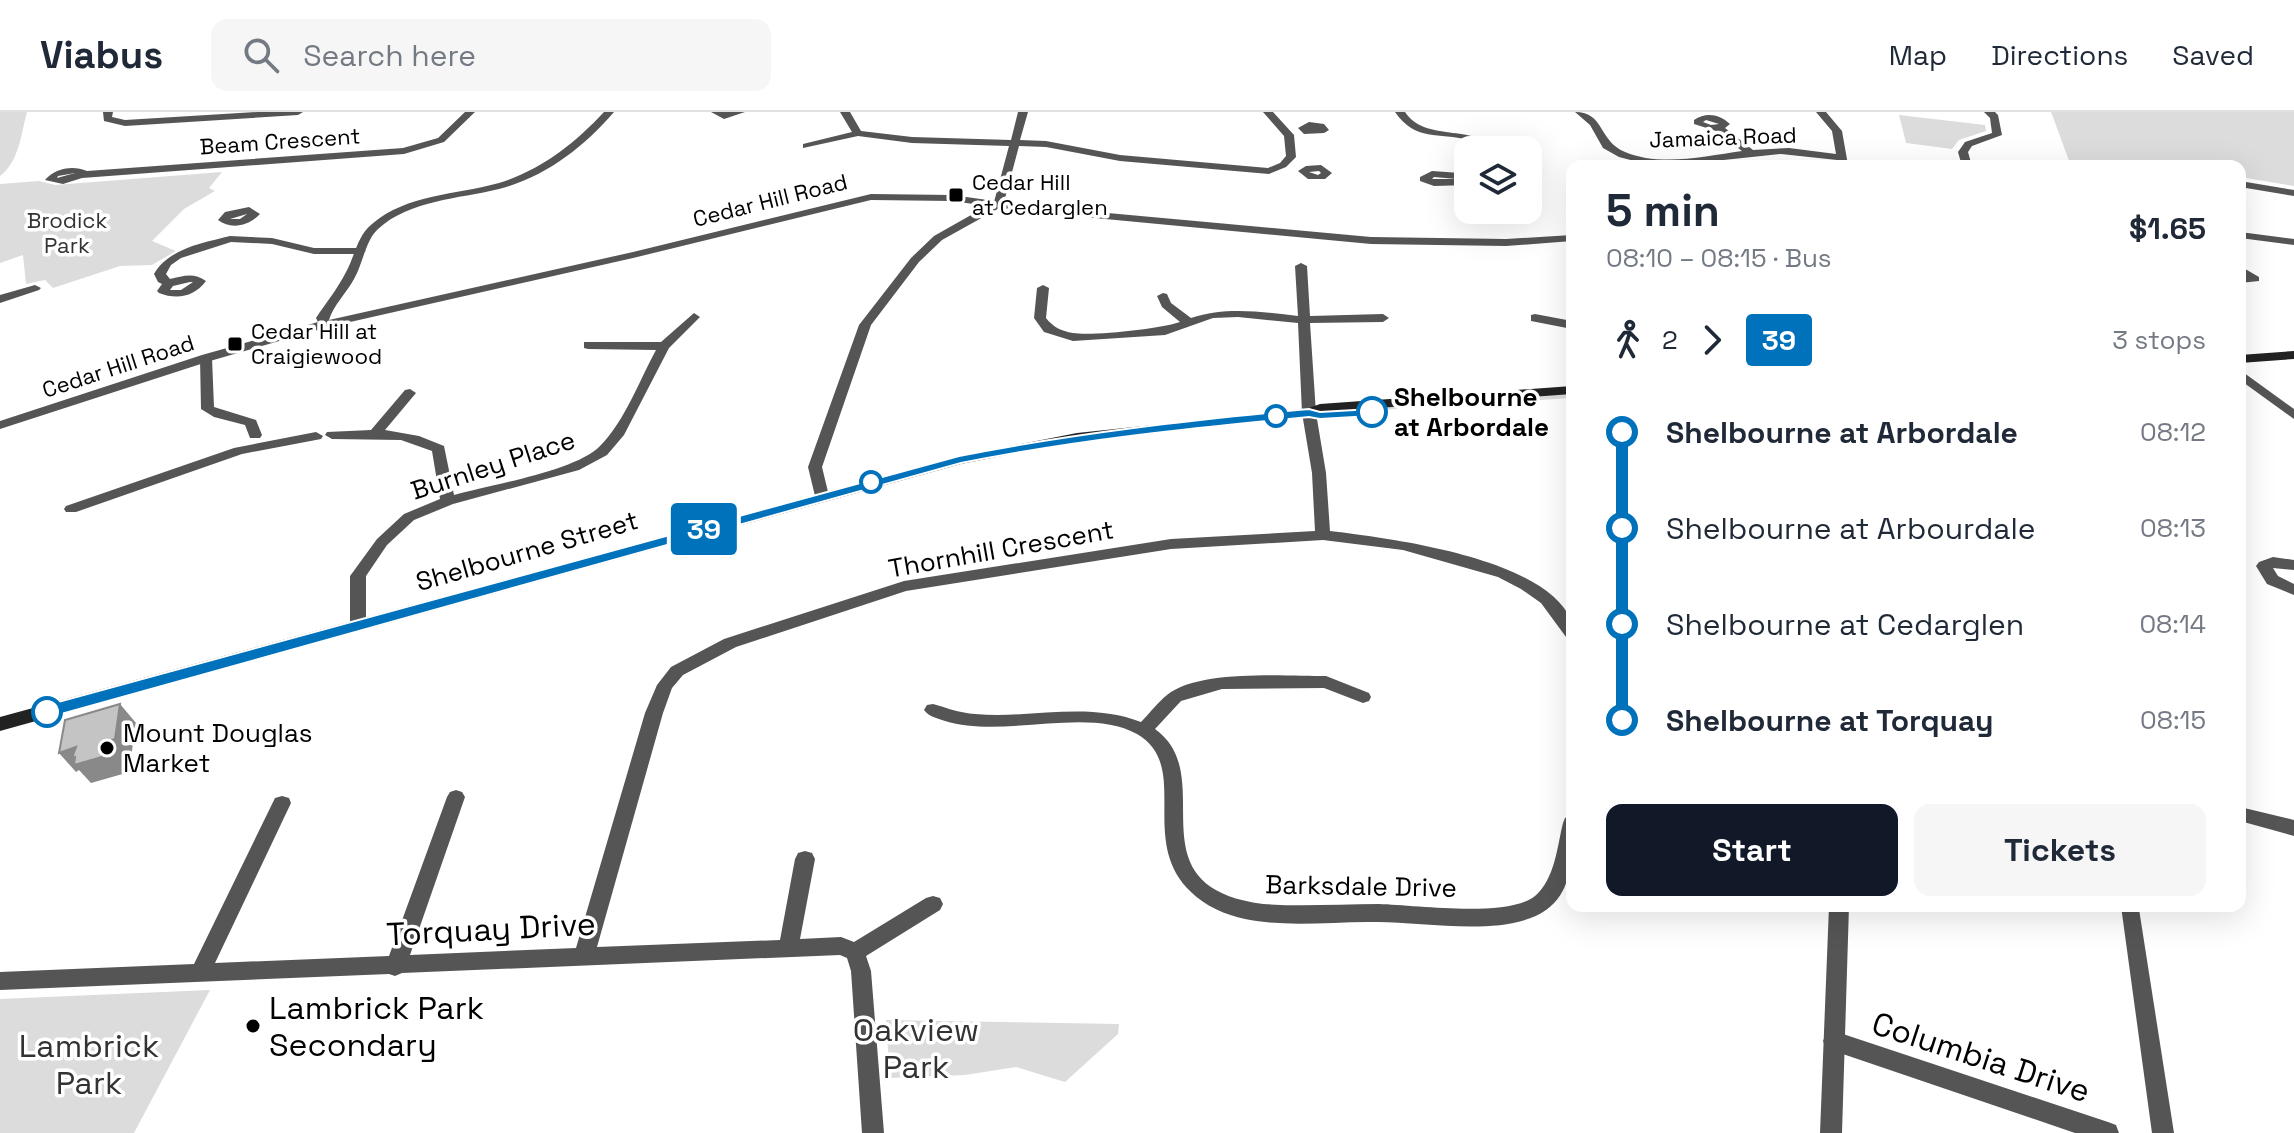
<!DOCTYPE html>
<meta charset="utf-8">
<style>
:root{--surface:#fff;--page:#f6f6f7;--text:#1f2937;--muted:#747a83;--line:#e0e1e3;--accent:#111827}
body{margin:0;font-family:"Space Grotesk",sans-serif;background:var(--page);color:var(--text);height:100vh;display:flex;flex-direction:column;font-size:30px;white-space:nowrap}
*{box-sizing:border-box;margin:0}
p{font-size:26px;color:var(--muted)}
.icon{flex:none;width:44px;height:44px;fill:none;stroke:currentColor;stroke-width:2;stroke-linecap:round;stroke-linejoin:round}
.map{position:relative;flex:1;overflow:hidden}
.panel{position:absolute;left:1566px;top:48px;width:680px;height:752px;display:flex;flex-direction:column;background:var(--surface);border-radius:16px;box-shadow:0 8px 32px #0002}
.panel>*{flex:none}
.badge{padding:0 16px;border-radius:6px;font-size:28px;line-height:52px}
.fabs{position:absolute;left:1454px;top:24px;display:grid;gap:16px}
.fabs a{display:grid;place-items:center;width:88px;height:88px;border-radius:16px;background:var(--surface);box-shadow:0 8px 32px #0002;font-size:40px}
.map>.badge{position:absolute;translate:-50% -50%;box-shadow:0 0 0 4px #fff}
.legs{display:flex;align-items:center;gap:12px;height:88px;padding:0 40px;font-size:26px}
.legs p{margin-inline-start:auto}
.head{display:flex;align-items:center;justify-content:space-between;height:136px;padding:0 40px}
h1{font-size:44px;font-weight:700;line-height:60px}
.cta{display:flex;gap:16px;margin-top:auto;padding:16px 40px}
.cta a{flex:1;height:92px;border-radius:16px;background:var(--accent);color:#fff;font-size:32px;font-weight:700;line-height:92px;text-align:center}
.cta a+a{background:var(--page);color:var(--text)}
ul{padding:0 40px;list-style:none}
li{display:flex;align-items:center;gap:28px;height:96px;font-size:30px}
li i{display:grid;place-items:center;width:12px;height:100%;margin:0 10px;background:currentColor}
li i::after{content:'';width:20px;height:20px;margin:-10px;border:6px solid;border-radius:50%;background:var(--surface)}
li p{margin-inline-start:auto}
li:first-child i{background:linear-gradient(#0000 50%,currentColor 0)}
li:last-child i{background:linear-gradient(currentColor 50%,#0000 0)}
header{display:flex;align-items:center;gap:48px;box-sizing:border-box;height:112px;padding:0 40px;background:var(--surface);border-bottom:2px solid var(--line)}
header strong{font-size:38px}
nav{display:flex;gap:44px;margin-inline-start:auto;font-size:28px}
.search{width:560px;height:72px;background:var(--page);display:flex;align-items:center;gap:20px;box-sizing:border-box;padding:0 28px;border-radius:16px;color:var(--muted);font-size:30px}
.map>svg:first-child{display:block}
</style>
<header>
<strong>Viabus</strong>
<div class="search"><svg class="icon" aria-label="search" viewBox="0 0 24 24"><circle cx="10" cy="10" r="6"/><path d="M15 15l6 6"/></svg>Search here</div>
<nav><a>Map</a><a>Directions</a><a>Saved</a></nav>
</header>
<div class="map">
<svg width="2294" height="1021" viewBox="0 0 2294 1021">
<rect width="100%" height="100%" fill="#fff"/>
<path fill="#dcdcdc" d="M0,0H27C21,22 19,50 0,64Z
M2051,0H2294V74L2240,65V54H2071Z
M1899,3L1985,13L1986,19L1959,28L1952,37L1906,31Z
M222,60L209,76L215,79L184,97L152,129L176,139L152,153L120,154L53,176L45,168L26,172L23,143L0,151V72L39,69L55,73Z
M1572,280V286L1332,301L1330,297Z
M210,878L134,1021H0V887Z
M886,908L1119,912L1118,922L1065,970L1016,955L965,963L890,966Z"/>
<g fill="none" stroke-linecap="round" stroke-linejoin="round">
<path fill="#555" fill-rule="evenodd" d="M103,0H113L112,5L125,8L258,0H303L298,3L125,14L104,9Z
M465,0H475L444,30L404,42L82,66L63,72L45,68C55,56 73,53 87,59L403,36L438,26ZM75,61L57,66L58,64Z
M711,0H745L724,7Z
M840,0H850L861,19L912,25L1011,28L1018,0H1028L1020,28L1046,29L1120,43L1268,56L1280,51L1286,44L1284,24L1263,0H1273L1294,23L1296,45L1286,55L1269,62L1120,49L1046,35L1019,34L1003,94L942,128L919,150L871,213L822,355L829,384L822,388L815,384L808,355L859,213L911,146L934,124L994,90L1009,34L912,31L858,24L803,36V32L852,20Z
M1395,0H1405C1426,31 1472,11 1498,38C1486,38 1481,31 1469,28C1438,20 1416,30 1395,0Z
M1575,0C1605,0 1598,29 1625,40C1660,55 1706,44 1742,39L1716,19L1694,12V8C1706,0 1719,2 1730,12L1725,16L1753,38L1789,36L1836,42L1832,19L1816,0H1826L1842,19L1848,53L1839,54L1837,48L1781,42L1686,52L1642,51L1619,45L1603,36L1590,13ZM1706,8L1719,12L1711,13L1703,10Z
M1984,0H1995L1998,3L2002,23L1972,34L1968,40L1972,54H1962L1958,40L1965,30L1992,21L1990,6Z
M1309,10L1324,12L1329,18L1324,21L1304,22L1298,16Z
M1321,53L1332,61L1325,67H1308L1298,59L1306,54ZM1319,59L1321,61L1318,63L1309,60Z
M1432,59L1460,61L1468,66V73L1434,74L1420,69V65ZM1434,65L1457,67H1458H1432Z
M249,95L260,102C249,114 231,118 218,108L225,100ZM247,102L240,107H230Z
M2240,120L2294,127V133L2240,126Z
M230,124L272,126L314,136H360L366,139L360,142H314L272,132L231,130L181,146L171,153L166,162L170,167C183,164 194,160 206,169C194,185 177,188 159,181L157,179L162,172L158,170L154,162C169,136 203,131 230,124ZM190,170H193L181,178H170L173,174Z
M1301,151L1307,154L1310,204L1383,202L1389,206L1383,210L1310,211L1316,301L1326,361L1330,419C1389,426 1546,446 1571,508C1573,513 1572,521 1572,527L1566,525L1541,491L1521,477L1498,465L1403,438L1323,428L1171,437L906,479L736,535L683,563L672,576L663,601L597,835L780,828L795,747L798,741L805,739L812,741L815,747L800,827L841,825L854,830L926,786L933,784L940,786L943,792L940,798L866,844L871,859L884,1021H862L851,859L847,846L840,843L402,861L395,864L389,862L0,878V860L194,852L275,686L282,684L289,686L291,691L215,851L389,844L447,685L450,680L456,678L462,680L465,685L410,843L576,836L645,601L657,573L671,555L724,527L904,469L1171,427L1315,419L1312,361L1302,301L1298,211L1238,205L1213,206L1165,223L1073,229L1044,220L1034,206L1037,176L1043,173L1049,176L1046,206C1053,215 1061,219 1073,221C1093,224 1160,217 1180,210L1162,195L1157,184L1163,181L1167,182L1171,191L1191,206C1227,194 1261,200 1298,204L1295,154Z
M2240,154L2259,165V169L2240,171V165L2243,164L2240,162Z
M35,173L41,176L39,178L0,191V183Z
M694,201L700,205L669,236L624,323L607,343L579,358L453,392L414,408L387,433L366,464V514L358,520L352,518L350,514V464L353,460L377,427L404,402L440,387L432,339L401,328L332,327L325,323L327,320L371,318L405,278L410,277L416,281L385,318L419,324L444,334L454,383C490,373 576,359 600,334C625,309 639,269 656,238L588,237L584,236V230H661Z
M1535,202L1572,209V217L1531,209V203Z
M206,242L212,246L214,295L256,308L262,323L260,326H250L245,313L214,305L201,297L200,246Z
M2240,258L2294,297V307L2240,268Z
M316,320L323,324L321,327L242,342L76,400H66L64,397L66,394L234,336Z
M2273,445L2294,448V458L2273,456L2278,464L2294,472V483L2267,472L2256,454L2259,450Z
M1326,564L1369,581L1371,585L1369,589L1363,591L1324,576L1222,577L1181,589L1155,617C1222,665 1128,774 1263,792C1301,795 1340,792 1379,792C1415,793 1508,806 1535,784C1555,767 1557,735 1563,711L1565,706L1572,703C1572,736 1576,777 1546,798C1506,826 1425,810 1378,810C1334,809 1288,816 1245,807C1226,803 1205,794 1191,780C1137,729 1192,654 1137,622C1087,594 1004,627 945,609C937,606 929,605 924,598L927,593L933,592C947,596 960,601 975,602C1032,607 1086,589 1141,610C1150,601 1158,590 1167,583C1198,557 1286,564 1326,564Z
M2121,794H2137L2139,797L2174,1021H2152Z
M1834,919L2108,1010L2116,1013L2119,1021H2075L1834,939L1826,936L1823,929L1826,922Z"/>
<path fill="#555" fill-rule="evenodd" d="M604,0H614C583,36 545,65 499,77C458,87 410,88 378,117C365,129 363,152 354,167C347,180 333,194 329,208L633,140L871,82L952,83L1031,94L1371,125L1506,127L1572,123V129L1506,134L1371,132L1031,100L952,89L871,88L633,146L328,215L210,249L0,317V309L202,243L318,210L316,206C326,191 338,176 346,160C355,144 357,124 372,112C407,82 456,83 499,71C541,58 574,32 604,0Z
M2240,69L2294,78V84L2240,75Z
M2240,695L2294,708V724L2240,709Z
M1829,794H1849L1842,1021H1820Z"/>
<path fill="#222" fill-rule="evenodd" d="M2294,239V247L2240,251V243Z
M1572,274V282L1323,300L1309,305L1077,329L961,352L0,619V605L959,344L1077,321L1306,297L1320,292Z"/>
</g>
<path fill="#898989" d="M120,592L136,611L131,645L128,646L126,661L91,671L79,658L76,660L59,641L76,635L112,628Z"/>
<path fill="#c4c4c4" stroke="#898989" stroke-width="2" d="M120,592L115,627L112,628L109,643L74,653L75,645L72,646L76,635L59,641L65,608Z"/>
<path fill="#0072bc" stroke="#fff" stroke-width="2" d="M1309,297L1320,300L1372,297L1378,300L1372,304L1320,307L1309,305C1192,316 1076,328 961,351L47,606L39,600L47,593L959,344C1075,321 1191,308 1309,297Z"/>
<g fill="#000" stroke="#fff" stroke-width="3">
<rect x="948" y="75" width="16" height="16" rx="4"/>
<rect x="227" y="224" width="16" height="16" rx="4"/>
<circle cx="107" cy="636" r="8"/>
<circle cx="253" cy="914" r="8"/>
</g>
<g fill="#fff" stroke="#0072bc" stroke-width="4">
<circle cx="1372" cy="300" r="14"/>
<circle cx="1276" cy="304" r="10"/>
<circle cx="871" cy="370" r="10"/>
<circle cx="47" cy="600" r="14"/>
</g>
<g text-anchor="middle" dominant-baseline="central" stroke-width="7" stroke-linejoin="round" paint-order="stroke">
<g font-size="22" fill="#000" stroke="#fff">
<text transform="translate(1723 25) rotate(-2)">Jamaica Road</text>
<text transform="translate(280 29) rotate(-4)">Beam Crescent</text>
<text transform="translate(770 88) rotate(-14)">Cedar Hill Road</text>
<text transform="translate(118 254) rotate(-18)">Cedar Hill Road</text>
</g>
<g font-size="22" fill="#000" stroke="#fff" text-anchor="start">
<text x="972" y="70">Cedar Hill<tspan x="972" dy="25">at Cedarglen</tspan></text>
<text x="251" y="219">Cedar Hill at<tspan x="251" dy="25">Craigiewood</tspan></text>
</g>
<g font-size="22" fill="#333" stroke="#fff">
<text x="67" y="108">Brodick<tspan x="67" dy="25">Park</tspan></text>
</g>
<g font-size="26" font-weight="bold" fill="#000" stroke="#fff" text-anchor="start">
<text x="1394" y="285">Shelbourne<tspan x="1394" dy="30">at Arbordale</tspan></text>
</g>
<g font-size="26" fill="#000" stroke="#fff">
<text transform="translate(493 353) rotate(-18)">Burnley Place</text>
<text transform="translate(1001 437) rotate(-10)">Thornhill Crescent</text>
<text transform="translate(527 439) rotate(-16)">Shelbourne Street</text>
<text transform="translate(1361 774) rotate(1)">Barksdale Drive</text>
</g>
<g font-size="26" fill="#000" stroke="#fff" text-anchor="start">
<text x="123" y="621">Mount Douglas<tspan x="123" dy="30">Market</tspan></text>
</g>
<g font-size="32" fill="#000" stroke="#fff">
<text transform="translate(491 817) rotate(-3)">Torquay Drive</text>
<text transform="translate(1981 945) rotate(18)">Columbia Drive</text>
</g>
<g font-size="32" fill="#000" stroke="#fff" text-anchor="start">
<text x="269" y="896">Lambrick Park<tspan x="269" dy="37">Secondary</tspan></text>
</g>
<g font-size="32" fill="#333" stroke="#fff">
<text x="916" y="918">Oakview<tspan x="916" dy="37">Park</tspan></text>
<text x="89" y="934">Lambrick<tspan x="89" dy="37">Park</tspan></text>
</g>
</g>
</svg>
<div class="fabs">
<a><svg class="icon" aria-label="layers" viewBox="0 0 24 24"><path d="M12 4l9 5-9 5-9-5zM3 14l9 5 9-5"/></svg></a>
</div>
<b class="badge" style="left:704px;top:417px;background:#0072bc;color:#fff">39</b>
<section class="panel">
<div class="head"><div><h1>5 min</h1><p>08:10 – 08:15 · Bus</p></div><b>$1.65</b></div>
<div class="legs"><svg class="icon" aria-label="walk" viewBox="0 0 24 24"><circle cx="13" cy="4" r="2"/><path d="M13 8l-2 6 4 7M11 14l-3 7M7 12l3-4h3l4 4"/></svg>2<svg class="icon" aria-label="forward" viewBox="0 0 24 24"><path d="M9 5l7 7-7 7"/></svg><b class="badge" style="background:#0072bc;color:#fff">39</b><p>3 stops</p></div>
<ul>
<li><i style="color:#0072bc"></i><b>Shelbourne at Arbordale</b><p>08:12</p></li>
<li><i style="color:#0072bc"></i><span>Shelbourne at Arbourdale</span><p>08:13</p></li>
<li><i style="color:#0072bc"></i><span>Shelbourne at Cedarglen</span><p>08:14</p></li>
<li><i style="color:#0072bc"></i><b>Shelbourne at Torquay</b><p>08:15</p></li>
</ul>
<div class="cta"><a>Start</a><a>Tickets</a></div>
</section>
</div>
